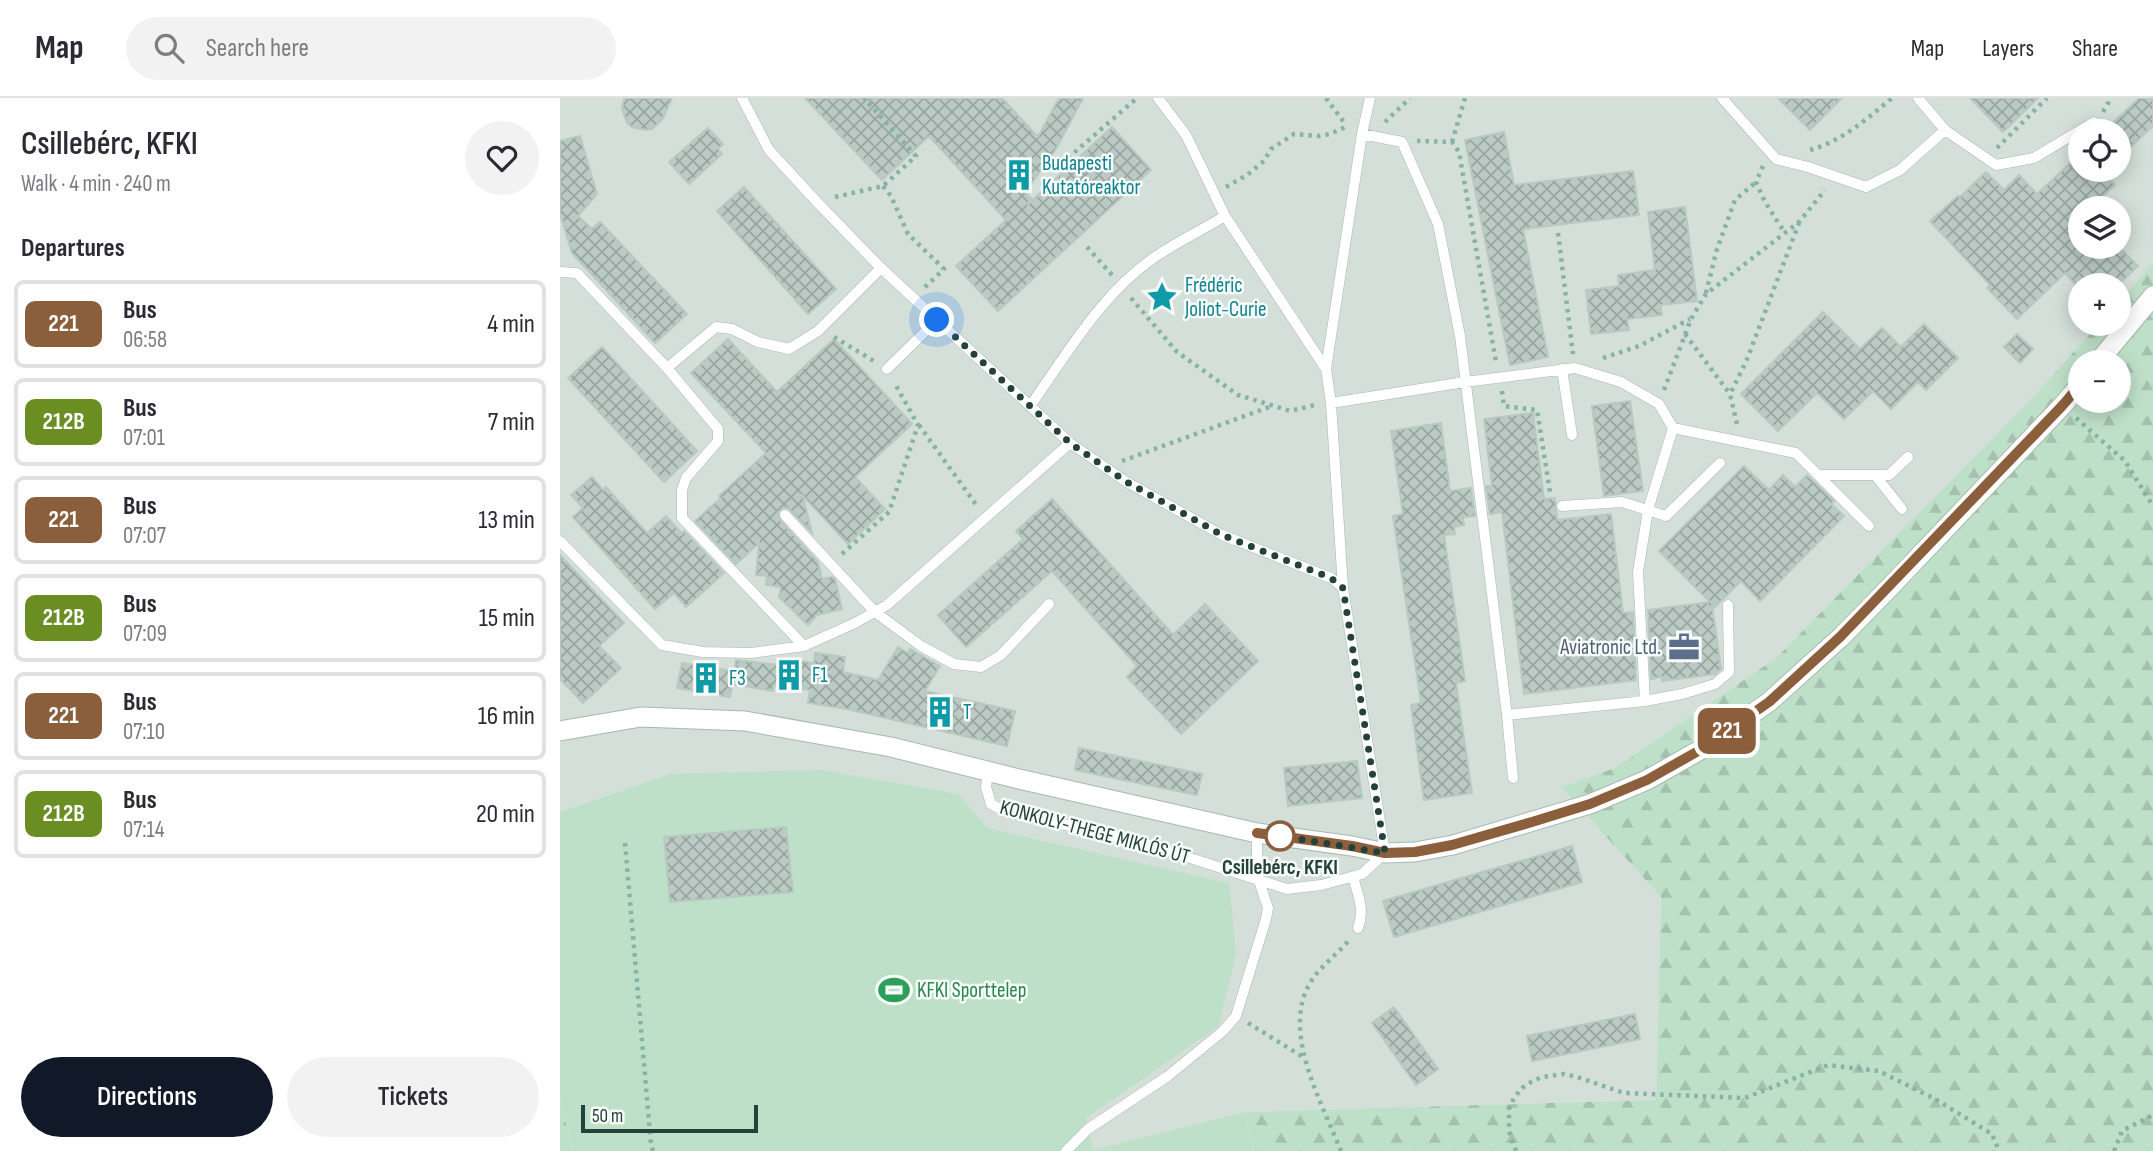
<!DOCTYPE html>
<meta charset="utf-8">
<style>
:root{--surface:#fff;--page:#f2f2f3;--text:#2b2b33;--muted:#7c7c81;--line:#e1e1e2;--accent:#111827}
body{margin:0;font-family:"Sofia Sans Condensed",sans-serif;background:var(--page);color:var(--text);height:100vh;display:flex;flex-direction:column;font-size:26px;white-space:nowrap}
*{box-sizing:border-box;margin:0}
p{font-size:23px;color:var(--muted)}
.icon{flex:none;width:38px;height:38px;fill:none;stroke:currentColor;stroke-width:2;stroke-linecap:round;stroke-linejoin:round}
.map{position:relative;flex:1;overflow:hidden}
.details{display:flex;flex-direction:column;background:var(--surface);width:560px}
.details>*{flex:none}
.badge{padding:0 14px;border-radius:10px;font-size:24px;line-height:46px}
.fabs{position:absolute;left:1508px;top:21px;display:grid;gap:14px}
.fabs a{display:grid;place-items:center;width:63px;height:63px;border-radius:50%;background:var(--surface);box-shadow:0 4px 18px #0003;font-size:35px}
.scale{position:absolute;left:21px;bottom:18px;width:177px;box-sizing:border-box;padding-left:7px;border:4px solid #24423a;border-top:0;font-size:19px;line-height:24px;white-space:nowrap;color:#24423a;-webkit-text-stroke:5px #f7fbf9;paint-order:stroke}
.you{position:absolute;width:35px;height:35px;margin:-18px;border:5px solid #fff;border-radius:50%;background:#1a73e8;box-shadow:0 0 0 10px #1a73e833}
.map>.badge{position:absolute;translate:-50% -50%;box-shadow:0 0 0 4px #fff}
h2{padding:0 21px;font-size:26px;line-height:63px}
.round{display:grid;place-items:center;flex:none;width:74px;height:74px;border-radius:37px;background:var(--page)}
.headline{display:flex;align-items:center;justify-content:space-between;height:119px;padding:0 21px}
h1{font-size:33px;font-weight:600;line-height:52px}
.button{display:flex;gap:14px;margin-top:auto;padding:14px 21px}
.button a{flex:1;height:80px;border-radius:42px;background:var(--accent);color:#fff;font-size:28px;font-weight:600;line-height:80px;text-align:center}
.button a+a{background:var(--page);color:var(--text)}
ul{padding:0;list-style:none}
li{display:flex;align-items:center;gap:21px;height:88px;margin:0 14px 10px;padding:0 7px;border:4px solid var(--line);border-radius:10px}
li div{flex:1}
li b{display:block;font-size:26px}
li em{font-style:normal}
li .badge{min-width:77px;font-weight:700;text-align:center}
header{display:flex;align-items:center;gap:42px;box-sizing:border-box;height:98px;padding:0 35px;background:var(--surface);border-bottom:2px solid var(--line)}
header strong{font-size:33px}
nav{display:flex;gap:38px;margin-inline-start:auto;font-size:24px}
.search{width:490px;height:63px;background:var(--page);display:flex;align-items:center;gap:18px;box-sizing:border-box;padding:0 24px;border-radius:38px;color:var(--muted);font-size:26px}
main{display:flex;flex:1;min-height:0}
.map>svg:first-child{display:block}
</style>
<header>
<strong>Map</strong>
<div class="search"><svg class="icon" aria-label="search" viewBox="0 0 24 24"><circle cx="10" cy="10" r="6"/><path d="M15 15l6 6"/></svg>Search here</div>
<nav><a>Map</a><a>Layers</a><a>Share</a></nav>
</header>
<main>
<section class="details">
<div class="headline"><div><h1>Csillebérc, KFKI</h1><p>Walk · 4 min · 240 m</p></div><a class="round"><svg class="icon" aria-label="heart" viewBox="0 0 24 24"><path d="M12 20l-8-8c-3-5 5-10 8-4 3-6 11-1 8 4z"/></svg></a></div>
<h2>Departures</h2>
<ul>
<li><span class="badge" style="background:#8b5e3c;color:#fff">221</span><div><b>Bus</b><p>06:58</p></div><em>4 min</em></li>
<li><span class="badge" style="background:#6b8e23;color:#fff">212B</span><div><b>Bus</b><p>07:01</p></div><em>7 min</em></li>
<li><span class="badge" style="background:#8b5e3c;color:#fff">221</span><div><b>Bus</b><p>07:07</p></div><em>13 min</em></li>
<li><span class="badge" style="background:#6b8e23;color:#fff">212B</span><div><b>Bus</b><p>07:09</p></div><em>15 min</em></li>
<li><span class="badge" style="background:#8b5e3c;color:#fff">221</span><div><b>Bus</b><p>07:10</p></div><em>16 min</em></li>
<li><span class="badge" style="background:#6b8e23;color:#fff">212B</span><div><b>Bus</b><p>07:14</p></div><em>20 min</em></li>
</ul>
<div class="button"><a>Directions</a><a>Tickets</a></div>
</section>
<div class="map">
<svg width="1593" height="1053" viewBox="0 0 1593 1053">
<defs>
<pattern id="forest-firs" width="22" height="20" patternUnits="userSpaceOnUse" patternTransform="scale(1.75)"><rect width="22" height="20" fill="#bfe0c8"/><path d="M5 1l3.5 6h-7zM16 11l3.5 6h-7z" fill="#a4c1ad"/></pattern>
<pattern id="building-cross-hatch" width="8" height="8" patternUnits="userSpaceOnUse" patternTransform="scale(1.75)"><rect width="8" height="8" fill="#bbcac4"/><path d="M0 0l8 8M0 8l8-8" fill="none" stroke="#98a6a0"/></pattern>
</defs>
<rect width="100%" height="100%" fill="#e6efeb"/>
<path fill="#d4dfda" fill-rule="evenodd" d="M0,0H1593V165L1559,203V187H1521V226H1539L1468,304L1216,560L1055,670L1001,689L1101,799L1096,1002L685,1014L533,1053L526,1020L537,1012L668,785L428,730L399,696L109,676L0,714ZM1521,33H1559V72H1521ZM1521,110H1559V149H1521Z"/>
<path fill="#bfe0c8" d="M261,672L399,696L428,730L669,785L676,855L659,928L526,1020L533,1052L685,1014L694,1053H13L0,1001V714L109,676Z"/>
<path fill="url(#forest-firs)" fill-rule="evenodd" d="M1593,165V1053H694L685,1014L1096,1002L1101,799L1001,689L1055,670L1216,560L1468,304L1539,226H1559V203ZM1521,264H1559V303H1521Z
M0,1001L13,1053H0Z"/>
<path fill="url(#building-cross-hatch)" stroke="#b8c9c2" stroke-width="2" d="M64,0H112L102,22L92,31L85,32L72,29L67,25L62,11Z
M245,0H442L478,39L499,0H523L496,51L465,95L471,100L467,107L552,29L591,72L438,213L396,168L446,122L369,38L322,82Z
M1218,0H1282L1250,32Z
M1410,0H1478L1443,34Z
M1579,0H1593V28L1559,60V33H1544Z
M148,30L163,46L158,51L162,56L129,86L109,64Z
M944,34L954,87L1073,73L1079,117L963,131L988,259L950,267L905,42Z
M20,38L37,96L18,118L32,131L40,124L127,216L95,245L12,155L0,115V43Z
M1521,55V72H1541L1555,87L1530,110H1521V149H1559L1578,168L1558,187H1516L1505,175L1457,221L1427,190L1430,187L1370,123L1398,98L1400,99L1426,74L1444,92L1459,77L1477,96Z
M184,89L276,191L248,216L157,113Z
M1125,109L1137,203L1100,207L1102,217L1067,221L1069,232L1031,236L1026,192L1059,188L1058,177L1095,172L1088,114Z
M1263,214L1300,251L1322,230L1341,249L1364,226L1398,260L1366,292L1358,284L1331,311L1313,293L1284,321L1257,295L1218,333L1181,296Z
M1457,236L1473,251L1460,265L1444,249Z
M168,241L217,294L274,241L352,326L295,379L325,411L288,446L243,398L252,435L228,410H223L218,414L220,422L258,464L262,481L272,479L275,481L282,511L257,517L248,527L219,499L221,489L206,487L207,478L196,477L199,445L176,466L135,423L161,400L159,398L206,355L131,275Z
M42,249L137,353L104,384L8,280Z
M1070,303L1083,393L1044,398L1032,308Z
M973,315L984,401L995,400L997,422L1051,416L1063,515L1073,514L1076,582L964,596L942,414L930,416L926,388H932L924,321Z
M881,325L890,393L911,390L915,418L903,419L904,427L894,429L895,436L884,437L905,583L896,585L912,695L864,702L851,607L861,605L833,418L843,416L831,333Z
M1184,368L1209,392L1223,377L1235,389L1247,377L1274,403L1271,406L1284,418L1200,503L1181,483L1155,509L1152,506L1161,571L1155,576L1102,583V579L1091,581L1088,512L1150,504L1099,453Z
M32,379L43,392L46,389L87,435L106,418L122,436L124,433L164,475L126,509L114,495L95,511L13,419L23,410L11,397Z
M492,401L613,537L645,506L698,563L621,636L567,579L577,568L492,473L406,549L378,517L463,441L456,433Z
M0,457L64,525L39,548L61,570L23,605L0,581Z
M338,549L348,555L350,551L380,568L365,593L455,613L447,648L287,611L248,605L250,592L214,587L213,593L172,586L176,562L218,567L219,560L254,565L255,555L285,559L283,574L318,582Z
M122,565L174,573L170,599L117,590Z
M519,650L642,676L637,697L515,672Z
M797,663L802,700L728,708L724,670Z
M226,729L233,794L110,804L104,739Z
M1012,748L1022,784L834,839L823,803Z
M834,909L878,971L856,987L812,925Z
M1075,916L1080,941L972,963L967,938Z"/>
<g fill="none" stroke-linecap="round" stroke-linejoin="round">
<defs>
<path id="lane" d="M182,0L209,52L257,104L321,170L510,345L565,383L662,437L771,480L783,490
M598,0L626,37L665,118L766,271
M1162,0L1216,61L1248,69L1306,89L1340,72L1385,32
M1358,0L1385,32L1436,67L1474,60L1534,24
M802,36L842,44L878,126L900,238L947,617L1085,603L1122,596L1155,586L1169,574L1168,507
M0,174L17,175L107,270L158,331V343L126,380L122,392V420L244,548
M107,270L156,229L172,231L198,244L229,251L258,233L321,170
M327,271L377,222
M1002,271L1012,337
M771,305L905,284L1015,270L1061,284L1099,306L1113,330L1236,355L1309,428
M470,308C507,256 541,196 595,159C617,144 642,132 665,118
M1259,377H1329L1348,359
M1315,377L1342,411
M1002,408L1062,404L1106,418L1160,365
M225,417L315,514L361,548L394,566L421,569L441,557L489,506
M0,443L102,547L143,554L191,555L244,548L295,525L327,507L510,345
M1085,603L1078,474L1088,412L1113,330
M947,617L953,680
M428,674L426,689L431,706L446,714L577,743L727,791L761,787L802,776L825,755L783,490L771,305L766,271L802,36L810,0
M793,779C798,797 805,812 798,830
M506,1053L528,1031L608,978L663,933L676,918L706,821L708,810L699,783L697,763V735"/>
<path id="street" d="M1538,264L1593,198
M0,633L81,619L185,623L331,649L459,681L697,735L792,748L825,755L855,754L893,747L1030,706L1087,682L1140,652L1209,604L1281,539L1329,490L1502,308L1521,286"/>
</defs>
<use href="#lane" stroke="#a8b8b2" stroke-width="11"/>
<use href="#street" stroke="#a8b8b2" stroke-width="21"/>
<path stroke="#86b3a5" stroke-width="4.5" stroke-dasharray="3.5 5" stroke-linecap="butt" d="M766,0L786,27
M1543,14L1551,0
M825,24L850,0
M857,43L892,44L899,54L936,264
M892,44L905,0
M1437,50L1487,0
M1250,52C1282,43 1307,21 1332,0
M508,60L577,0
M1203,68L1196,84L1205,104L1225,135
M323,88L331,98L348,136L384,171L364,190
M666,89L687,77L704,63L711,51L734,36L759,38L770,36L788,28
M275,99L323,88L356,58L304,0
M998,135L1013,256
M527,149L552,177
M1146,195L1157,151L1175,102L1196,84
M571,200L617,254L678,297L730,313L755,307
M1125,236L1170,296
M274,239L314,263
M1043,260L1079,248L1130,221
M1104,292L1131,221L1146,196L1239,124L1265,92
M942,293L944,308L977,312L990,394L992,397
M1516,320L1565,363L1593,408
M1177,326L1170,296L1186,264L1239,125
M359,327L417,408
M562,363L712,308
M282,456L329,414L358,327L334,284
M65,745L91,1047L93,1053
M688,925L743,959
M781,1053C762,1005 721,934 750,885C760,868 778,856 790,841
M956,1053L949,1033V1011L954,1000L962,990L971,984L982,979L1004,976L1017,979L1064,995L1185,1000L1268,967L1319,973L1375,1001L1432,1036L1439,1053
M1554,1053L1562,1033L1593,1017"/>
<use href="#lane" stroke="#fff" stroke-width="10"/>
<use href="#street" stroke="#fff" stroke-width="19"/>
</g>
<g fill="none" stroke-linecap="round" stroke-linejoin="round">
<defs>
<path id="line" d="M697,735L792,748L825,755L855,754L892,747L972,724L1030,706L1087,682L1140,652L1209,604L1280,539L1502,308L1521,286"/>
</defs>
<use href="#line" stroke="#fff" stroke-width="16"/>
<use href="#line" stroke="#8b5e3c" stroke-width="10"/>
<path stroke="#24423a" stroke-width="7" stroke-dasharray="0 12.6" d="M377,222L510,345L565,383L662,437L771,480L783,490L825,755L720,738"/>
</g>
<defs>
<symbol id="building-bare" viewBox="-9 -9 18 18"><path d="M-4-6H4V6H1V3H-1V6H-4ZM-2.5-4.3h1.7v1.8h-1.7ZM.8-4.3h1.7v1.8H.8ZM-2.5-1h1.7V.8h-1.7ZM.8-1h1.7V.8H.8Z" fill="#0f9aa8" stroke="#f7fbf9" stroke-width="2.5" paint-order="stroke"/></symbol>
<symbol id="sight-bare" viewBox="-9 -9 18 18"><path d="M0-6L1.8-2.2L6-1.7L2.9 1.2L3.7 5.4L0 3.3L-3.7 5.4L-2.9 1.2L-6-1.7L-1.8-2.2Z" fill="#0f9aa8" stroke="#f7fbf9" stroke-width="2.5" paint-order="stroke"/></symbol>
<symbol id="office-bare" viewBox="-9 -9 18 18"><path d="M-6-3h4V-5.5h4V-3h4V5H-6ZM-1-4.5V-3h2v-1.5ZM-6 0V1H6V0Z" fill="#5c6f8a" stroke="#f7fbf9" stroke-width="2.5" paint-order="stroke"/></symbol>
<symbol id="stadium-bare" viewBox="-9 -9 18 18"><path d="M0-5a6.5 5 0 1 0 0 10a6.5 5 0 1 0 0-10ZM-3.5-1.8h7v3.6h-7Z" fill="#2e9e5b" stroke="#f7fbf9" stroke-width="2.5" paint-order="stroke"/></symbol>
</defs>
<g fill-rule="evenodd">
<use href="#building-bare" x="437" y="55" width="44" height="44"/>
<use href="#sight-bare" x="580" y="177" width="44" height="44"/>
<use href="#office-bare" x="1102" y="527" width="44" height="44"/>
<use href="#building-bare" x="207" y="555" width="44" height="44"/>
<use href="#building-bare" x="124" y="558" width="44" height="44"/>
<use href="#building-bare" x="358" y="592" width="44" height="44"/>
<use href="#stadium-bare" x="312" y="870" width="44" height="44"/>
</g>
<circle fill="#fff" stroke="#8b5e3c" stroke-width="3.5" cx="720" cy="738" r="14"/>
<g text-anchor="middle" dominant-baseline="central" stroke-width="5" stroke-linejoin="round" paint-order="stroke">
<g font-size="21" fill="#0d838f" stroke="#f7fbf9" text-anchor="start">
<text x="482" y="65">Budapesti<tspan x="482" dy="24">Kutatóreaktor</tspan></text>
<text x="625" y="187">Frédéric<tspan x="625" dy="24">Joliot-Curie</tspan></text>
<text x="252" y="577">F1</text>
<text x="169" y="580">F3</text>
<text x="403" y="614">T</text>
</g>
<g font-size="21" fill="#4e5e75" stroke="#f7fbf9" text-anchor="end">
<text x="1101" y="549">Aviatronic Ltd.</text>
</g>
<g font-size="21" fill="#24423a" stroke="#f7fbf9">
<text transform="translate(535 734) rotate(15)">KONKOLY-THEGE MIKLÓS ÚT</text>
</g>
<g font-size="21" font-weight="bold" fill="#24423a" stroke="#f7fbf9">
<text x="720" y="769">Csillebérc, KFKI</text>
</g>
<g font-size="21" fill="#27864d" stroke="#f7fbf9" text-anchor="start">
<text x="357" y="892">KFKI Sporttelep</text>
</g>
</g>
</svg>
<div class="fabs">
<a><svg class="icon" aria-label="locate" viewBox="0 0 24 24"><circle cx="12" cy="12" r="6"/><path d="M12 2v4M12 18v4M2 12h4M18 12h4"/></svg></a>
<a><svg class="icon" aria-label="layers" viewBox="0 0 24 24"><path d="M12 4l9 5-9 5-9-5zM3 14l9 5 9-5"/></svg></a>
<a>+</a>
<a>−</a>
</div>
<div class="scale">50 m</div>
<div class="you" style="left:377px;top:222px"></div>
<b class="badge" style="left:1167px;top:633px;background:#8b5e3c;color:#fff">221</b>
</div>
</main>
